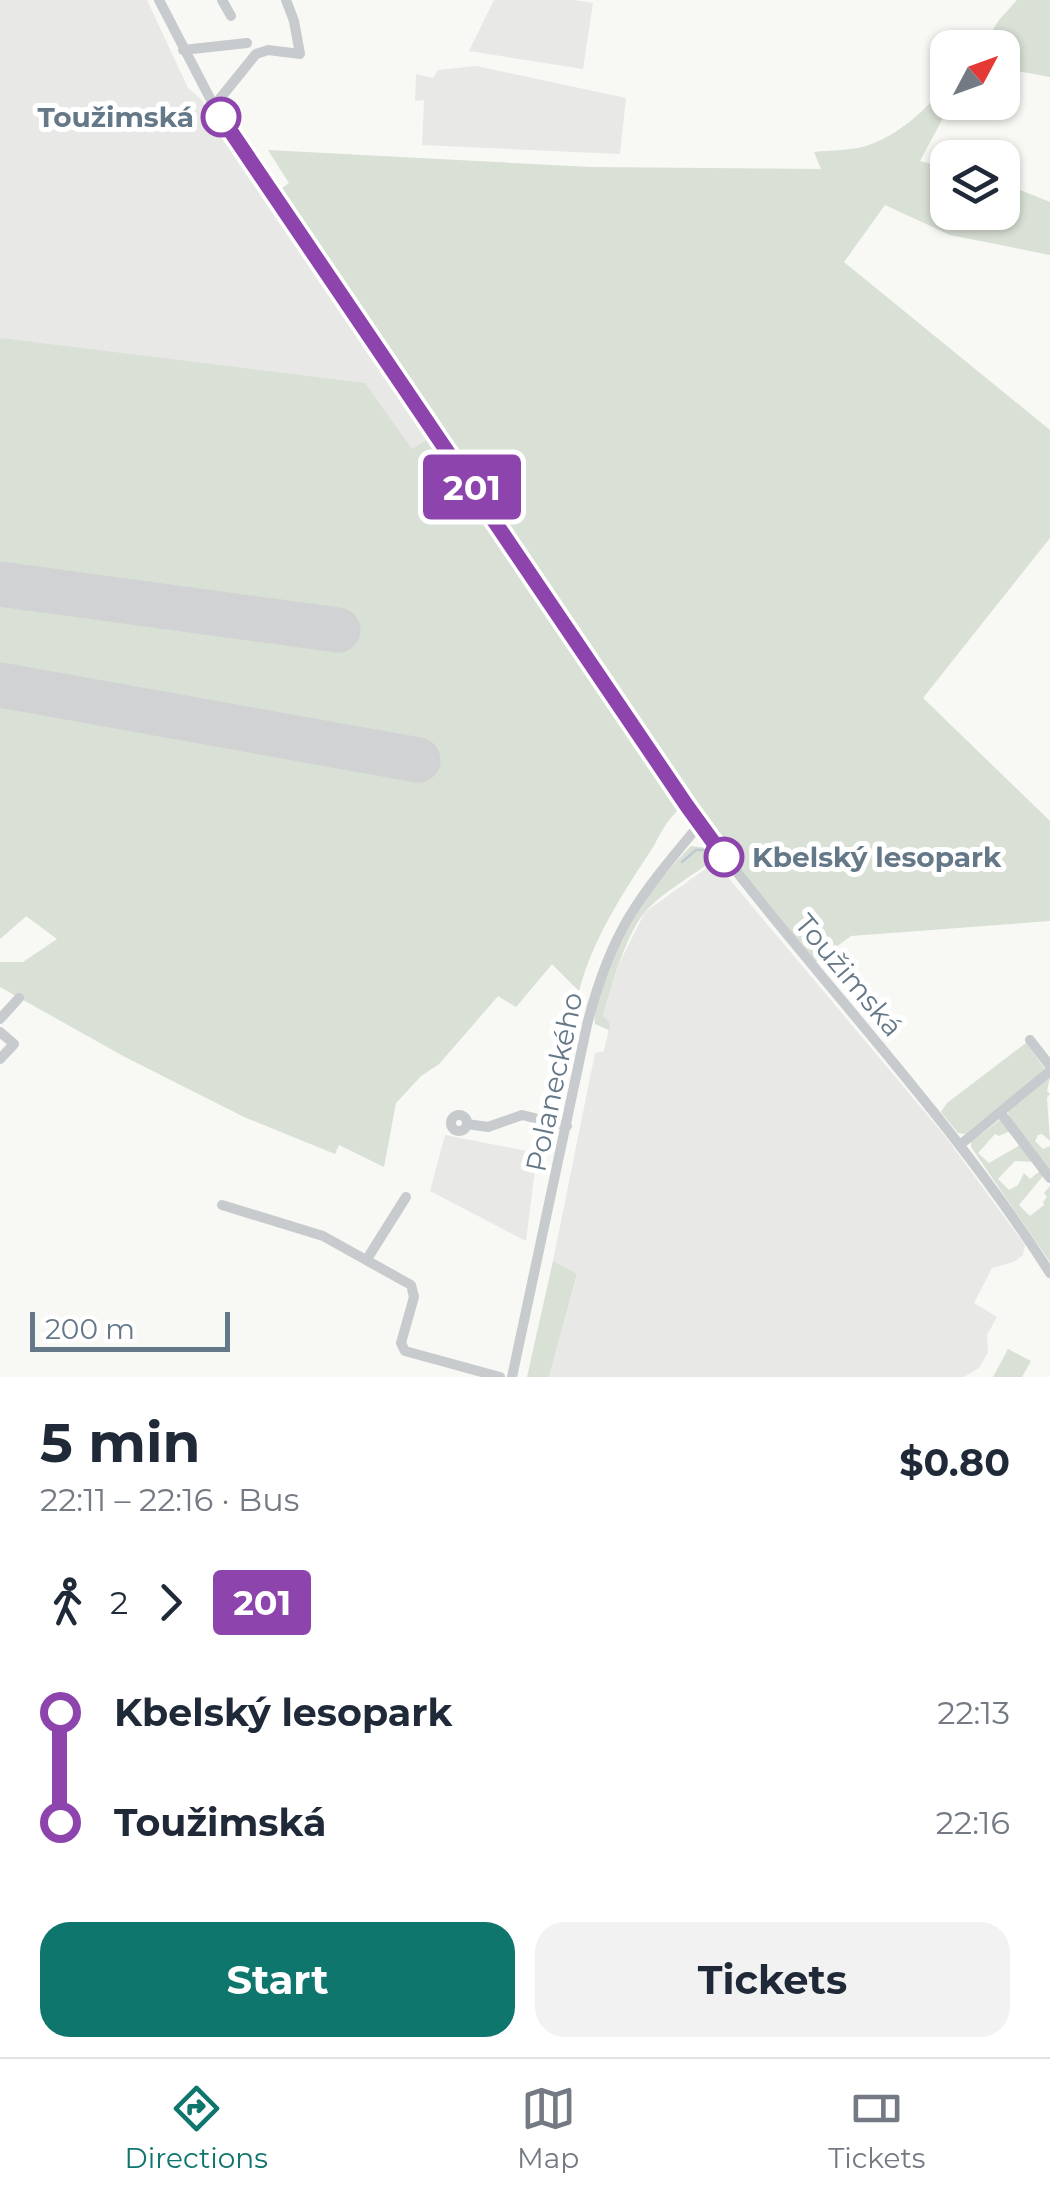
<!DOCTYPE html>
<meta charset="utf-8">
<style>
:root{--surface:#fff;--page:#f2f2f3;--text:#1f2937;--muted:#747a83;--line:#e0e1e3;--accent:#0f766e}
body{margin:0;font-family:Montserrat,sans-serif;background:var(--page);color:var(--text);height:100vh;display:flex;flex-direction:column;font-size:38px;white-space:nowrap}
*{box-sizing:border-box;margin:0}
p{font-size:32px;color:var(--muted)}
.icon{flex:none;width:55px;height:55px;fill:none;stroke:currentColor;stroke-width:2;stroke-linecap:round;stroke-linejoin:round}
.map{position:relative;height:1377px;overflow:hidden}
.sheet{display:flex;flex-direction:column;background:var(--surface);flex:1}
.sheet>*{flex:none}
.badge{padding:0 20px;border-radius:8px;font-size:35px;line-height:65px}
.needle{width:65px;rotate:49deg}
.tools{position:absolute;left:930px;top:30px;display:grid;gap:20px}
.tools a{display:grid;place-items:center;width:90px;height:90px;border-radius:20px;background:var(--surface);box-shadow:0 2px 8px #0004;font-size:50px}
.scale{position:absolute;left:30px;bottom:25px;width:200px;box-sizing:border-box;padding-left:10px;border:5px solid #647888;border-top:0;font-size:28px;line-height:35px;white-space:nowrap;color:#647888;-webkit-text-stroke:8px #fff;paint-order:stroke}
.map>.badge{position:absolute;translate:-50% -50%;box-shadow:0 0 0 5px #fff}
.legs{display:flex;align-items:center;gap:15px;height:110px;padding:0 40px;font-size:32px}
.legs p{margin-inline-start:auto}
.head{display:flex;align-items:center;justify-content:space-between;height:170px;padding:0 40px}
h1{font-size:55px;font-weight:700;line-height:75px}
.button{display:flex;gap:20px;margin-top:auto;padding:20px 40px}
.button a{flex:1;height:115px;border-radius:30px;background:var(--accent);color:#fff;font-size:40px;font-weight:700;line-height:115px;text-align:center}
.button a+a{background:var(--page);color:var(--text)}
ul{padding:0 40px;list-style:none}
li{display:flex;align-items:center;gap:35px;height:110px;font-size:38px}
li i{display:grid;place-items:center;width:15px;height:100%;margin:0 12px;background:currentColor}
li i::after{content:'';width:25px;height:25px;margin:-12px;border:8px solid;border-radius:50%;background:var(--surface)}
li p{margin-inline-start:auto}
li:first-child i{background:linear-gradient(#0000 50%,currentColor 0)}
li:last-child i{background:linear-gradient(currentColor 50%,#0000 0)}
.menu{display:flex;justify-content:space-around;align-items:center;height:140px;border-top:2px solid var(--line);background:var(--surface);font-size:28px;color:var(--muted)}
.menu a{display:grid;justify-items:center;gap:5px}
.menu .active{color:var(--accent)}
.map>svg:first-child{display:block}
</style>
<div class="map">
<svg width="1050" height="1377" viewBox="0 0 1050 1377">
<rect width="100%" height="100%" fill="#f8f8f4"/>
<path fill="#e8e9e7" d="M0,0H147L188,88L201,99L226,137L231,150L244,162L257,188L328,290H331L679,809L660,828L655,844L613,908L589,954L579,991L552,964L516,1007L498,996L439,1064L421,1076L396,1103L130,991L27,916L0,939Z
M494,0H575L593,3L583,69L469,51Z
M476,66L626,98L620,154L422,145L424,100L415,101L416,74L433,78L438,70Z
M715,862L945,1136L1025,1245L1023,1255L1014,1262L992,1268L974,1303L997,1317L987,1335L988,1352L979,1368L964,1377H549L577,1275L553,1261L595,1053L604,1051L610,1023L603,1016L609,993L620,962L645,912Z
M445,1135L537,1153L526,1241L430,1191Z"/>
<path fill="#d9e0d5" d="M1017,0H1050V77L1007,69L1003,67L1002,48L982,47L999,20Z
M947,82L948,102L951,103L920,161L947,168L948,212H1002L1003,183L1050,202V255L950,235L885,205L844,262L1050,430V538L923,698L1050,821V921L851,936L814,963L756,892L727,847L692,805L275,193L289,183L268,150L590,167L821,169L814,152C831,150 853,151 869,145C900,134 929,108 947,82Z
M0,338L365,383L412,449L431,437L679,809C662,826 661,835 649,853C620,898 593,939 579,991L552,964L516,1007L498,996L439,1064L421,1076L396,1103L384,1167L339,1145L335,1154L244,1117L125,1057L0,987V962H23L57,939L26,916L0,939Z
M691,846L706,848L715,859C695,874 661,893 645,912C626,934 611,987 603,1016L610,1022L609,1030L595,1024C593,1012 598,999 603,986C622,932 650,887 691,846Z
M1026,1043L1045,1069L965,1134L958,1133L941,1112L947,1103Z
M1050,1077L1047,1091L1050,1094L1047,1098L1050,1141L1042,1134L1038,1135L1035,1141L1043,1149L1050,1146V1172L1009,1117L1008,1111Z
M1001,1119L1013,1135L1008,1132L999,1136L995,1134L978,1153L989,1163L1020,1145L1033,1162L1015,1161L998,1179L1009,1190L1018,1185L1024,1173L1030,1179L1040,1171L1043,1176L1019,1205L1030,1216L1044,1205L1043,1202L1047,1197L1044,1193L1050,1186V1262L971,1147V1142Z
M553,1261L577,1274L549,1377H527Z
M1008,1349L1031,1361L1022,1377H993Z"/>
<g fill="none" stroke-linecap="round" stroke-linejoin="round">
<path stroke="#becacf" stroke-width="2.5" d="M682,862L696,850H705"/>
<path stroke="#d0d2d4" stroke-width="45" d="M0,584L338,630
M0,685L418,760"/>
<path stroke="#c7cbce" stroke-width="10" d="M159,0L214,106L687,806C803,966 944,1106 1050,1273
M222,0L231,16
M183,50L247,43
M214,106L256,54L268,50L300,54L294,21L286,0
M0,1019L19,998
M0,1032L14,1044L0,1059
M1030,1040L1050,1066
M1000,1112L1050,1178
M451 1123a8 8 0 1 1 16 0a8 8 0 1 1-16 0Z
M467,1124L488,1127L522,1115L567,1126
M961,1144L1050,1071
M222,1205L323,1236L411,1285L414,1297L401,1343L405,1351L500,1377
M367,1259L406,1197
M512,1377L587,1025C611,930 639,897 700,824"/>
</g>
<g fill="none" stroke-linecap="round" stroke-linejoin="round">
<defs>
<path id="line-1" d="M221,117L687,806L724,857"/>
</defs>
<use href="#line-1" stroke="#fff" stroke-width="22"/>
<use href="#line-1" stroke="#8e44ad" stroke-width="15"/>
</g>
<g fill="#fff" stroke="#8e44ad" stroke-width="5">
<circle cx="221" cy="117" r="18"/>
<circle cx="724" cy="857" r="18"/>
</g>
<g text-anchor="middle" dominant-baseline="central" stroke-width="10" stroke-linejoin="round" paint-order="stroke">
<g font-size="28" font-weight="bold" fill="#647888" stroke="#fff" text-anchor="end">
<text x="194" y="117">Toužimská</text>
<text x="752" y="857" text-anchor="start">Kbelský lesopark</text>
</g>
<g font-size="28" fill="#647888" stroke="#fff">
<text transform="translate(849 975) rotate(50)">Toužimská</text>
<text transform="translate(554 1082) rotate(-78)">Polaneckého</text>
</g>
</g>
</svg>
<div class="tools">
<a><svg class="needle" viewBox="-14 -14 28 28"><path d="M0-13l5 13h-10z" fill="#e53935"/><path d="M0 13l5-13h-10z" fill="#747a83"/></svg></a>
<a><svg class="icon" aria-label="layers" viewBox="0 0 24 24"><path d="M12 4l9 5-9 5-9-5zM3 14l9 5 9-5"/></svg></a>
</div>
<div class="scale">200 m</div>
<b class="badge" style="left:472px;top:487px;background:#8e44ad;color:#fff">201</b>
</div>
<section class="sheet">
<div class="head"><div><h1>5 min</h1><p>22:11 – 22:16 · Bus</p></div><b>$0.80</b></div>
<div class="legs"><svg class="icon" aria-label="walk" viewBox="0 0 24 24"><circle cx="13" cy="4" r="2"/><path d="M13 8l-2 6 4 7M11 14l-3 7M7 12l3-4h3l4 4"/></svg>2<svg class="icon" aria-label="forward" viewBox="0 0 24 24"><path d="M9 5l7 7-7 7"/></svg><b class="badge" style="background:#8e44ad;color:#fff">201</b></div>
<ul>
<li><i style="color:#8e44ad"></i><b>Kbelský lesopark</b><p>22:13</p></li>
<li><i style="color:#8e44ad"></i><b>Toužimská</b><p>22:16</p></li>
</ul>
<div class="button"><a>Start</a><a>Tickets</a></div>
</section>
<nav class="menu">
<a class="active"><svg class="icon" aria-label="directions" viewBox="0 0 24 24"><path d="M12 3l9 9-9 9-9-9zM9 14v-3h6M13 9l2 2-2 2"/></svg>Directions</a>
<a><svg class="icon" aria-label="map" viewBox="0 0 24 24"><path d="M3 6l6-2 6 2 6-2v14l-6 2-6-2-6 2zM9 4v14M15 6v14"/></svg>Map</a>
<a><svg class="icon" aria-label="tickets" viewBox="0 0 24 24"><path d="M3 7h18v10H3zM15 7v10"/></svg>Tickets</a>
</nav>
